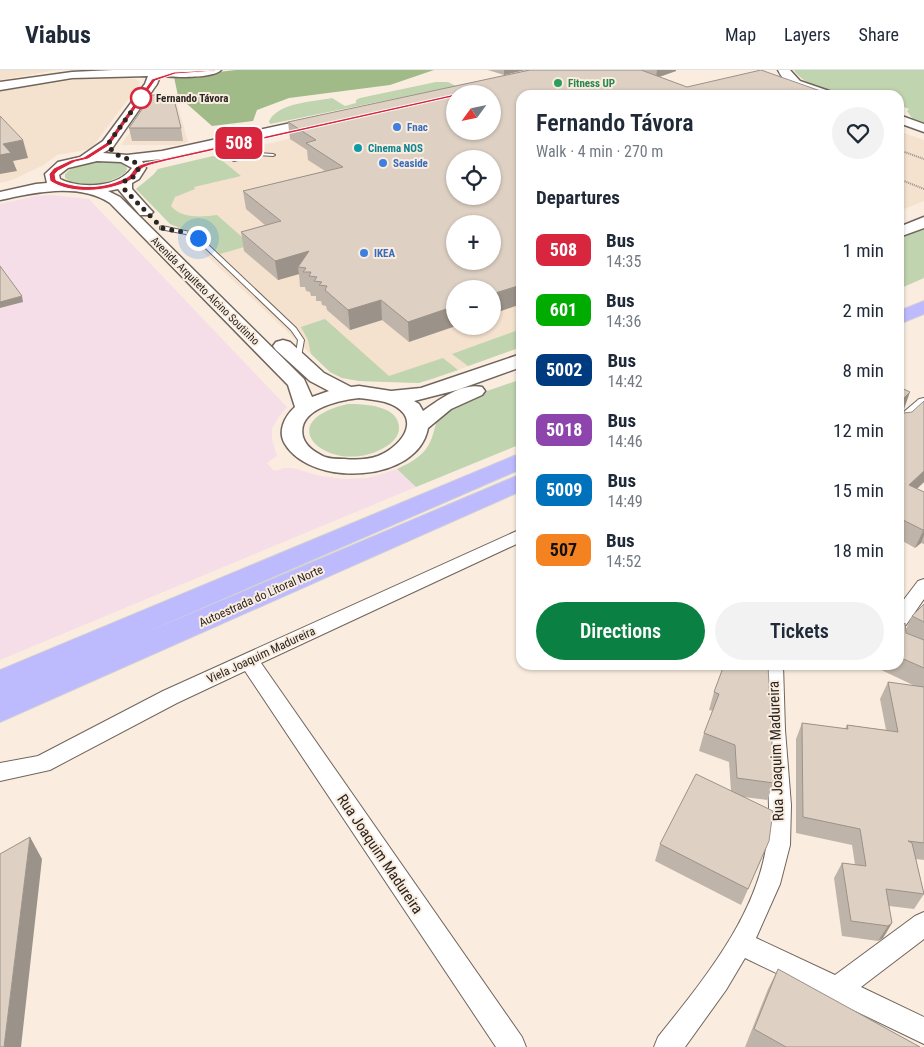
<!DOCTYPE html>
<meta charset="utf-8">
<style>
:root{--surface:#fff;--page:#f2f2f3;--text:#1f2937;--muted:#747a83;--line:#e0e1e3;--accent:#0b8043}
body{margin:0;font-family:"Roboto Condensed",sans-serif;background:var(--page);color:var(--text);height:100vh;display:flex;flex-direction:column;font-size:19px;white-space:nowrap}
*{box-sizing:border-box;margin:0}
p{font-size:16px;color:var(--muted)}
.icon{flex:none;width:28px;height:28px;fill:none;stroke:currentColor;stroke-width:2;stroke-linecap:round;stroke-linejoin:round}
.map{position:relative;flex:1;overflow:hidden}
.side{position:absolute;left:516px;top:20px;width:388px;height:580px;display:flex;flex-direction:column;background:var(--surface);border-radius:15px;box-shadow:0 1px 4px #0004}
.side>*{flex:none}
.badge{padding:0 10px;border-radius:8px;font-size:18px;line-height:32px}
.needle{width:32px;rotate:237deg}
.buttons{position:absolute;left:446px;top:15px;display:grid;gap:10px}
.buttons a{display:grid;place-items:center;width:55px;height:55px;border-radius:50%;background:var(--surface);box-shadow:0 1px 4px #0004;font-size:25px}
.you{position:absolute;width:25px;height:25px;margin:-12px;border:4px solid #fff;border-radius:50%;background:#1a73e8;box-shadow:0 0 0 8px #1a73e833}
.map>.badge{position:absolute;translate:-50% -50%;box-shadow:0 0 0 2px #fff}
h2{padding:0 20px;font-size:19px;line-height:45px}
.round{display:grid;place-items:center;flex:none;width:52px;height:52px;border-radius:26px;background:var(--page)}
.head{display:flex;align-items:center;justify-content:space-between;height:85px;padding:0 20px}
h1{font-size:24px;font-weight:600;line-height:38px}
.action{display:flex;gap:10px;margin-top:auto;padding:10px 20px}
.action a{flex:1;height:58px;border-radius:30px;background:var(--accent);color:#fff;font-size:20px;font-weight:600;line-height:58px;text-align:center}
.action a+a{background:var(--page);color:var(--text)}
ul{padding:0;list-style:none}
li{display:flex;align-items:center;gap:15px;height:60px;padding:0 20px}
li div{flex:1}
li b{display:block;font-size:19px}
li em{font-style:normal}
li .badge{min-width:55px;font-weight:700;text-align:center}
header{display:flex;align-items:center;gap:30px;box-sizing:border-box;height:70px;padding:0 25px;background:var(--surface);border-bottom:1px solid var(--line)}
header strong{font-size:24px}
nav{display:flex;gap:28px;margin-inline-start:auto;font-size:18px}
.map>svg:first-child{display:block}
</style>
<header>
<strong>Viabus</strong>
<nav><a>Map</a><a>Layers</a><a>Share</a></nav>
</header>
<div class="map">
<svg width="924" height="977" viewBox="0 0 924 977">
<rect width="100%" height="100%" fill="#faede0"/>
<path fill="#f4e1ce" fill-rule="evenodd" d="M0,0H58L0,10Z
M597,0L521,25V277L428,311L409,313L359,311L342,308L330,302L136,119L162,98L455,31V61H492V24ZM455,89H492V126H455ZM455,154H492V191H455ZM455,219H492V256H455Z
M87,8H130L138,10L140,13L91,79L57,85L44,95L12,110L0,113V21Z
M157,24L176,29L188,72L177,75H121Z
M899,61L924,70V131L899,141Z"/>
<path fill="#f6dee8" d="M52,125L89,129L287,337L278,348L272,359V369L277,386L267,393L274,401L284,398H293L320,406L345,409L368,408L397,399L416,417L0,590V134L36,126Z"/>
<path fill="#c0d4af" d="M794,0H924V53L912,48L907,41L909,39L899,35V25C881,25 860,28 843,25C829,23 800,12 794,0Z
M436,12H448L456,16L270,54L269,51C279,32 313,32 332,28L345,36L356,33V30L360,28Z
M213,86L219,88L241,106L194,117L195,119L175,127L171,136C181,149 203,147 217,145L251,175L220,184L202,167L170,154L136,119L153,105L158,99Z
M92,91C103,91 119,88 127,98L126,102C112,114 80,120 65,108V104L74,96Z
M924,157V208L899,219V166Z
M325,249L389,306L443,288L458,300L419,313L359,311L342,308L330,302L311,284L308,270L301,257Z
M521,259V277L468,296L452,284Z
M521,309V374L416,417L397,399C412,392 425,385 431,370C435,361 435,349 444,342C465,326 496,319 521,309Z
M348,334C364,334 399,335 399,358C399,366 393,372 387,376C335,410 264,353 348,334Z"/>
<path fill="#a0bb88" d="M236,0H434L390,15L289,28L257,40L253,51L212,56L178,26L174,7Z"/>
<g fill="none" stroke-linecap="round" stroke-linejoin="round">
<defs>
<path id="lane" d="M258,83L273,84L275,85L273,86L258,85L234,91L232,90Z
M162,156L190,162L200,167L296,258L304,270L300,292L298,293L295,291L298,270L291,260L196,169L186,164L160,159V157Z"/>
<path id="street" d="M924,328V340L904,357L899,358V346L919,329Z
M521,459V472L261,593L522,967L526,977H496L245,601L177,633L50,700L0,711V693L38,686L163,621Z
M924,509V529L906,555L899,557V536L918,511Z
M763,595H783L785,660L791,735L790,775L780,814L756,868L835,905L915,846L924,842V869L861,917L924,947V974L745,888L726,920L685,977H654L658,967C705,908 762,840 768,762C771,736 767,709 765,682C763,653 763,624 763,595Z"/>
<path id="secondary" d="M113,0H221C212,9 173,7 160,6L157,14L113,77L103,83L127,85L162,81L323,46L329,50L323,54L162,89L142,91L146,98L139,109L132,113V119L150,139L153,142L150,145H140L118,119L108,121L120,127L304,309L312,327L329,321L310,311L276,280L273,276L276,272L283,270L290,272L324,303L351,317L359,316L391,321L421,318L521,284V297L457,320L414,331L419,334L423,341C438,330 463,312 482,317L485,321L482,325L451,339L428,358C418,413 312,418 285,374C277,361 285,346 295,337L288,315L110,133C78,112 34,123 0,130V122L36,114L47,113L45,104L58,92L80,87L103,71L145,14L148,6L72,8L0,20V12L72,2ZM97,91L121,92L132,98C118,118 80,119 60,109L59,105L68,98ZM359,328C368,329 377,330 385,332C424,344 405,375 378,386C367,390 355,390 344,389C337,389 331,389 325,387C316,383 306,377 303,367C296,339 340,330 359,328Z
M778,0H790L800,11L832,22L834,25C813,25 788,22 778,0Z
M899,45L924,54V62L899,53Z
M924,147V158L899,167V157Z"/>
<path id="highway" d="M924,231V244L899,254V241Z
M521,383V399L140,565L521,404V421L0,652V600Z"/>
</defs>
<use href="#lane" stroke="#71655b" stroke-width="2"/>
<use href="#street" stroke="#71655b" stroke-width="2"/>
<use href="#secondary" stroke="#71655b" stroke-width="3"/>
<use href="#highway" stroke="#d4d3d2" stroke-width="2"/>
<path stroke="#999086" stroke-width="2" stroke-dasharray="1 1" stroke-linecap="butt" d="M899,80L924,89
M899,109L924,119"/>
<use href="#lane" fill="#fff" fill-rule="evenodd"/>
<use href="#street" fill="#fff" fill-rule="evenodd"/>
<use href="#secondary" fill="#fff" fill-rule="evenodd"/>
<use href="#highway" fill="#bebafe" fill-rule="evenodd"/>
</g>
<path fill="#bfb4a9" d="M488,0H676V1L659,7L687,17L829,24L521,25V234L492,244V219L409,272L382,250L350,260L327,240L326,236L322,235L321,231H316V226H311L310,222L306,221L305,217H300L299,204L278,210L244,181L241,162L265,155L246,139L243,121L325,101L308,90L307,80L290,69L288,52L525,1V0L504,5Z
M129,58H181L183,71H132Z
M899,317L904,343L912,342L924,331V412L917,419L924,422V474L921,473L915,478L899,469Z
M924,534V790L916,789L924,824L914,839L889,836L892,853L883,868L878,871L842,866L834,808L842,793L855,795L852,775L796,763V669L802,653L845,659L847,655L886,660L880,629L888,612L915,616L875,597L876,595H899V560L906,559L912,546Z
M724,595L774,713L767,730L744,727L762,788L741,835L655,791L660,774L731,721L729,692L699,681L704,663L713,641L709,640L714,622Z
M778,899L920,977H745L768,919Z"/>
<path fill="#9b9289" d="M504,0H525L504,5Z
M657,0H676V1L656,8Z
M23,70L28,88L13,91L17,101L0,104V85L3,74Z
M309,181L306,198L298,197L299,204L278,210L275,191Z
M521,215V234L492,244V224Z
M22,226L23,232L0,238V232Z
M381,230L382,250L350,260L348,240Z
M455,236V256H456L409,272L408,252Z
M910,322L904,339L903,329Z
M924,401V412L902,432L909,415Z
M924,459V465L921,473L915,478Z
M30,767L42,789L21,977H4Z
M892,853L883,868L878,871L888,856Z"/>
<path fill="#ded1c4" stroke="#9b9289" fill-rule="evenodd" d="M530,0H641L687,17L761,0L829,24L824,25H521V215L492,224V219H455V236L408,252L381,230L348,240L325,220L327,216L319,215L322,212L314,211L317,207L309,206L311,202H303L306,198L298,197L309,181L275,191L241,162L281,151L243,121L343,97L306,73L316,70L288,52ZM455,24H492V61H455ZM455,89H492V126H455ZM455,154H492V191H455Z
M152,25H173L181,58H129Z
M0,46L23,70L3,74L11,83L0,85Z
M0,196L22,226L0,232Z
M899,317L910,322L903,329L904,343L912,342L924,331V401L909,415L924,422V459L923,460L899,448Z
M924,534V552L912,546Z
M905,553L906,563L924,570V598L899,587V560Z
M724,595H768L774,713L737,708L735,675L704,663L719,624L714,622Z
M888,612L924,617V773L908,771L912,773L924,824L886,819L892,853L888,856L851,851L842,793L866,796L860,759L803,747L802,653L848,659L847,655L898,662Z
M696,704L773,741L769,771L748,819L660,774Z
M30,767L4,977H0V784Z
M778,899L920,977H786L754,959Z"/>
<path fill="#d7263d" stroke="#fff" d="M215,1L175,4L155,11L110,75L88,89L75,92L58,101L55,104L56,110C77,119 104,119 125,108C131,106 132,101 136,97C142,93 155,91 163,89L455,24L457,26L166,91C159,93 146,95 140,100C136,104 135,108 129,111C107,122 71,125 50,111L49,104L54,98L71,90L84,87L106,73L152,9L174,2L216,0Z"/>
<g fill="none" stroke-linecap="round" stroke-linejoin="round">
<path stroke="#2a2520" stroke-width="5" stroke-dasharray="0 9" d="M141,28L108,74C117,93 133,84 139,98L133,107L125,111V120L162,158L188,163L198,168"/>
</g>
<circle fill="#2e9e5b" stroke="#faede0" stroke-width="2" cx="558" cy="13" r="5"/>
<circle fill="#fff" stroke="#d7263d" stroke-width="2.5" cx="141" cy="28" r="10"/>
<g fill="#3f7fe0" stroke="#faede0" stroke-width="2">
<circle cx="397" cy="57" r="5"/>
<circle cx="383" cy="93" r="5"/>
<circle cx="364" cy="183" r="5"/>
</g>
<circle fill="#0f9aa8" stroke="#faede0" stroke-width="2" cx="358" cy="78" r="5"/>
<g text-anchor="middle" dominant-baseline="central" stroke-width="4" stroke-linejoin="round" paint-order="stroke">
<g font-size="11" font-weight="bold" fill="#27864d" stroke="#faede0" text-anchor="start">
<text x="568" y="13">Fitness UP</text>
</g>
<g font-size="11" font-weight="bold" fill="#2a2520" stroke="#faede0" text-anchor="start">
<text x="156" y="28">Fernando Távora</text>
</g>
<g font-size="11" font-weight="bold" fill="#366cbe" stroke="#faede0" text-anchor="start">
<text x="407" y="57">Fnac</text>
<text x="393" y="93">Seaside</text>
<text x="374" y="183">IKEA</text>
</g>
<g font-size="11" font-weight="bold" fill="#0d838f" stroke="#faede0" text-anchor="start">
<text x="368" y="78">Cinema NOS</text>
</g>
<g font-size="11" fill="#2a2520" stroke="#faede0">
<text transform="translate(205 221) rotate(45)">Avenida Arquiteto Alcino Soutinho</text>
</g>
<g font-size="12" fill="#2a2520" stroke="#faede0">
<text transform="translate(261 526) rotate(-24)">Autoestrada do Litoral Norte</text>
<text transform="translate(261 585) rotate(-25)">Viela Joaquim Madureira</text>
</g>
<g font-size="15" fill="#2a2520" stroke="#faede0">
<text transform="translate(776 681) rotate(-92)">Rua Joaquim Madureira</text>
<text transform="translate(380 784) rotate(56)">Rua Joaquim Madureira</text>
</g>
</g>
</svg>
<div class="buttons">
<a><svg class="needle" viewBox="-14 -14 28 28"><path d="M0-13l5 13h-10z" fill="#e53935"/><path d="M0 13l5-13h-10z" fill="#747a83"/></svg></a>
<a><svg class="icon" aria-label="locate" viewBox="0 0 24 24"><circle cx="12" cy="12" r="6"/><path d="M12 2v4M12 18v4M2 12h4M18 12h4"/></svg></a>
<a>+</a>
<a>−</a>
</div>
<div class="you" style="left:198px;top:168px"></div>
<b class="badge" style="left:239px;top:73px;background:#d7263d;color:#fff">508</b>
<section class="side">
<div class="head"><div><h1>Fernando Távora</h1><p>Walk · 4 min · 270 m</p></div><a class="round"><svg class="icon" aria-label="heart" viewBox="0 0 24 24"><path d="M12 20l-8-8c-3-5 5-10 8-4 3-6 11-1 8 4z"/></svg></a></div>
<h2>Departures</h2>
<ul>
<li><span class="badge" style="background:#d7263d;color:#fff">508</span><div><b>Bus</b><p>14:35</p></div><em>1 min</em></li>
<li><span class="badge" style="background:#00ac00;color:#fff">601</span><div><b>Bus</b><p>14:36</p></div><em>2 min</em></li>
<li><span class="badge" style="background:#003b80;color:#fff">5002</span><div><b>Bus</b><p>14:42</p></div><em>8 min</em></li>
<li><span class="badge" style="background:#8e44ad;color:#fff">5018</span><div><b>Bus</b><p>14:46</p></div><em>12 min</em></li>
<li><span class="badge" style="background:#0072bc;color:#fff">5009</span><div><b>Bus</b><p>14:49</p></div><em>15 min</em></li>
<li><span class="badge" style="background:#f58220;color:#111">507</span><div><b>Bus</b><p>14:52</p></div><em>18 min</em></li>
</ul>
<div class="action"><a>Directions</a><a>Tickets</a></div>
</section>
</div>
